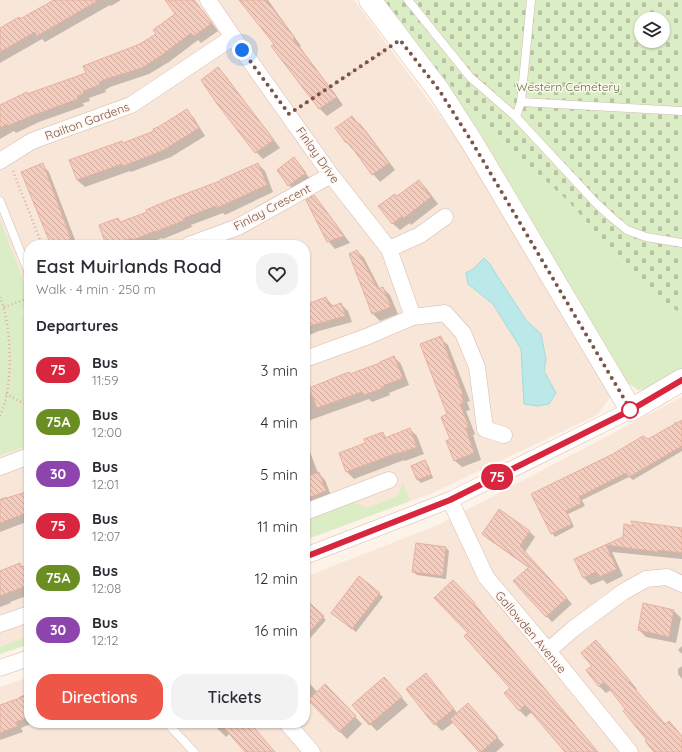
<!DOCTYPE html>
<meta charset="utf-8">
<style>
:root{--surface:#fff;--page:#f2f2f3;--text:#2b2b33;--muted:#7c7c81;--accent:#ee5648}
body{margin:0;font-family:Quicksand,sans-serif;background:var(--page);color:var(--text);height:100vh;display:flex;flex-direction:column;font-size:15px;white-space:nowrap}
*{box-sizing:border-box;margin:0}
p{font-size:13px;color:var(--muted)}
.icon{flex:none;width:22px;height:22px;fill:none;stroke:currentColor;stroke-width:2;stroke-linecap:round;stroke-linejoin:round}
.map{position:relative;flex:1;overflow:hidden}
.sheet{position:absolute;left:24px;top:240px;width:286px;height:488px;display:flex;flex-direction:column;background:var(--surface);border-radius:16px;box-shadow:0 1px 3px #0004}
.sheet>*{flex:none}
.badge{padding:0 8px;border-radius:13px;font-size:14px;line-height:26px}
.buttons{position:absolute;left:634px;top:12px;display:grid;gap:8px}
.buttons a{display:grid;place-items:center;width:36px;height:36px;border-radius:50%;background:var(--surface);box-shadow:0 1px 3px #0004;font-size:20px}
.you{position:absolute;width:20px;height:20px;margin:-10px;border:3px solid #fff;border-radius:50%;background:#1a73e8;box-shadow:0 0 0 6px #1a73e833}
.map>.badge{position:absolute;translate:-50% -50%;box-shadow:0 0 0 2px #fff}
h2{padding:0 12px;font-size:15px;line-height:36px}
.round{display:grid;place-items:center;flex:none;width:42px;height:42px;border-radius:16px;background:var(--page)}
.head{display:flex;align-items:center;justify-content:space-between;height:68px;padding:0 12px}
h1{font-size:19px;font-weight:600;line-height:30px}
.primary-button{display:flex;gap:8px;margin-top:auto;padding:8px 12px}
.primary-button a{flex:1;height:46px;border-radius:16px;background:var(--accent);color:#fff;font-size:16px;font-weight:600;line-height:46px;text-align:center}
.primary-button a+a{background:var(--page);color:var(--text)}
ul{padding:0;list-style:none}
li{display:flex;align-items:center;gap:12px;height:52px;padding:0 12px}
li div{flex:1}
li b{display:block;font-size:15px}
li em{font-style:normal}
li .badge{min-width:44px;font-weight:700;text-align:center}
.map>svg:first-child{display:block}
</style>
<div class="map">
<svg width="682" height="752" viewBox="0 0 682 752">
<defs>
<pattern id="cemetery-stones" width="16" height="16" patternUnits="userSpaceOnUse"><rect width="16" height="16" fill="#dbedc5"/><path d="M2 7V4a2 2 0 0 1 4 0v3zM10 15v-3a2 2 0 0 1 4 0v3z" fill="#b7c3a2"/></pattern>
<pattern id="building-back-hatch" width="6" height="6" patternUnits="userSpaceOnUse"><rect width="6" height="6" fill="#f5cdbe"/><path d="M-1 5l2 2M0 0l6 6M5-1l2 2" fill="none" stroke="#cba99c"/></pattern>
</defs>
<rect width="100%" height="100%" fill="#fef3e9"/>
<path fill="#f8e6d9" d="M0,0H354L474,162L602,379L610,398L597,415L435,492L305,540V245H29V644L0,654Z
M682,397V752H0V687L29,677V723H305V577L440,524Z"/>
<path fill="#dbedc5" d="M439,72L488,129L568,201L619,259L661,303L682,313V370L647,389L638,390L625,381L620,373Z
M0,220L23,280L29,288V308L21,311L27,325L29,324V445L0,455Z
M403,483L410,501L305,540V518L350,501L368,508L398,496Z
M29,636V644L0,654V647Z"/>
<path fill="url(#cemetery-stones)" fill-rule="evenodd" d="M384,0H682V313L661,303L619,259L568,201L488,129L439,72ZM641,19H663V41H641Z"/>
<path fill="#bbe9e9" stroke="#a1dbdc" d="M484,258L490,264L496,274L526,320L541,334L546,359L544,371L556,393L549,404L537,406L524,404L521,349L493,304L468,284L466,273L473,269Z"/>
<path fill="#0003" d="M56,0H121L111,6L110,5L45,42L42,39L0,63V29L19,18L21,20Z
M167,0H191L206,15L218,31L201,43L198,40L169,62L149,74L110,87L105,90L106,92L89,98L90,101L83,103L84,106L39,122L16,133L14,131L0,139V106L87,73L157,34L176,15Z
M241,0H268L301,46L300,47L343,105L327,116L320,109L273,46L275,44Z
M218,69L225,75L280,148L263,159L256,152Z
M187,111L194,118L205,136L171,157L131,172L130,171L85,187L77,180Z
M352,117L367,132L395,170L380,182L373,174L354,149L353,150L346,142Z
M296,161L312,181L296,192L289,185Z
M258,164L265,171L273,192L225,215L223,213L191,225L192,227L163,239L162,238L145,245H110L118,219L121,223L222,182Z
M42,165L49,172L77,245H52Z
M419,181L426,188L438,204L411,225L410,223L400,230L392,223L397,197Z
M314,197L321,204L350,243L335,249L328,241Z
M287,242L290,245H274L280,243L282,245Z
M357,251L364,258L380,289L383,288L390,295L398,314L380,321L373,314L350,254Z
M326,298L334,307L341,304L348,311L352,322L319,331L305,337V306Z
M440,338L448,345L470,401L467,402L470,410L466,411L475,434L473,435L481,460L462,467L454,460L451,440Z
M394,357L401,364L409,385L389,393L390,395L372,402L369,399L305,422V390L349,373L351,375L382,364Z
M675,422L682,424V451L633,480L629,477L582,500L585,506L568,514L574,527L555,537L552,533L533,494L648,441L673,427Z
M410,429L417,436L424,454L405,461L404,460L354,479L347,472L367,444L383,434L387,438Z
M305,439L318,473L325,480L332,498L313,505L305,496Z
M425,461L428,465L433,478L421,483L418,480Z
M29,492V521L0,532V499L6,497L8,499Z
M500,511L530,532L535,537L525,552L572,604L552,622L514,581L529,568L488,539L483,534Z
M682,529V559L612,552L623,576L607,584L603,580L591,585L584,578L575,560L624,538Z
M446,548L449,551L446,579L417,575L413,572Z
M20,564L23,567L29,565V595L10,602L11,603L0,607V576Z
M360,578L383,597L356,632L336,616Z
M453,581L481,611L480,612L598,752H567L532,712L526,717L519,710L511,688L469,633Z
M305,601L326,620L305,644Z
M674,611L681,618L676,643L646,637L639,630Z
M596,641L637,689L635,690L665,725L682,737V752H655L627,709L611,690L606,693L599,686L593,666Z
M682,646V654L678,650Z
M682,666V679L678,674V669Z
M426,675L433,682L458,714L475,712L504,745L496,752H480L454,722L442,731L435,724Z
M305,678L318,693L325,685L362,724L347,739L310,701L305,705Z
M391,685L408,705L377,731L370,724Z
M29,693V723H33L21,728L23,732L0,740V706L20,699L19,697Z
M212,723H250L274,752H246L230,733L226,737Z"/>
<path fill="url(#building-back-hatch)" stroke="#e8b09e" d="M54,0H99L37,36L35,32L0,52V28L19,17L20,19Z
M165,0H194L212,23L194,36L191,33L162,55L142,68L103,80L99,83L100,85L83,91L84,94L77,96L78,99L31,116L8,126L7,124L0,128V105L27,92V94L86,73L83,66L140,44L156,34L153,30L175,14Z
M239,0H266L295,38L293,39L337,97L319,109L271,46L274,44Z
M218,67L274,140L255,153L215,101L201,80Z
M187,109L199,128L164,150L123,166L122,164L77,180L69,160L122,141L123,143L154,131L153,129L160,126Z
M352,116L358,124H360L389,163L372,175L351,146L347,142L346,143L335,128Z
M294,157L306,173L288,186L277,170Z
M43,163L71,239L54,245H51L21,172Z
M258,163L267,185L217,208L216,206L184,218L185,220L155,232V231L133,240L132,238L113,245H106L99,225L118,218L120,222L147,212L146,210L169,200L220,181V180Z
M419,180L431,197L404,218L402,216L392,224L378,206L395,194L397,196Z
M314,195L335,223L344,236L327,242L306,200Z
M357,250L378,289L383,287L391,307L372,314L349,254Z
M326,297L330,307L341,303L346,316L305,327V305Z
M441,336L463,394L461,395L464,403L460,404L469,427L466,428L474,453L454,461L446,441L450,439L441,417L447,414L420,344Z
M394,356L403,378L383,386V388L364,395L362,392L317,408L309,388L349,372L350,374L380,363V362Z
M682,420V446L629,477L626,473L579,497L582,503L566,511L572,524L551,534L531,494L613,454L643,436L648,439Z
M410,428L417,447L397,454V453L346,472L339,453L365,443L364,439L383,432L385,438Z
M425,460L431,475L417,480L411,466Z
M319,472L326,491L305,499V477Z
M29,491V512L0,523V500Z
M499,509L530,531L520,546L567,598L546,617L513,581L529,567L482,534Z
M631,521L682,528V553L658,550V552L606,545L617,569L599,577L596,572L583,578L574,559L623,537L624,524L633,526Z
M416,543L446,547L443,576L412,572Z
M20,563L22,567L29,564V585L0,596V571Z
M359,576L380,593L352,629L331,613Z
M453,580L475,603L474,604L598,752H565L525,705L519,711L504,693L510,688L464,636L468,633L434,598Z
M305,599L324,616L305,637Z
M643,603L674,610L669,637L638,630Z
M596,640L630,681L629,682L665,724L669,721L682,736V752H654L645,741L647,740L623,711L625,709L604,682L599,687L586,670L592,666L581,653Z
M426,673L454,709L434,725L406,689Z
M384,677L402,697L369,725L352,705Z
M325,684L356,716L339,732L308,700Z
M29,695V717L16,722L18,726L0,733V705Z
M468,703L498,737L481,752H479L450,719Z
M220,723H250L275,752H245Z"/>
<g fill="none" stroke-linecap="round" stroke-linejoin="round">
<defs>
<path id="lane" d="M408,0L470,77L516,117L595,202L610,216L627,230L646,237L682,243
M521,102L682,111
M516,117L521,102L531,0
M0,201L28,271
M167,723L194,752"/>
<path id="street" d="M208,0L233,37L331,175L389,249L413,317L366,337L305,359
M0,161L32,141L131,105L233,37
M189,245L238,227L331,175
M389,249L420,235L445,217
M413,317L445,313L463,333L477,367L485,429L504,435
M0,467L29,456
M450,500L486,577L548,651L630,752
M305,512L389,480
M305,556L450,500L631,410
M0,624L29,614
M548,651L573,629L623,592L646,579L667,577L682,584
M0,668L29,658
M287,723L312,752"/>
<path id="secondary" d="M370,0L439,91L472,142L631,410L682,380"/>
</defs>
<use href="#lane" stroke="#d4bbb0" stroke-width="9"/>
<use href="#street" stroke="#d4bbb0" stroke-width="17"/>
<use href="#secondary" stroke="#d9bcaf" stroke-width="23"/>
<path stroke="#dbafa1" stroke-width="2.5" stroke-dasharray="1 3" stroke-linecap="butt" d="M301,106L386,51
M13,171L42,245
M0,297C12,327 14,386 0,416
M4,307L29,298
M6,394L29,406"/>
<use href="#lane" stroke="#fff" stroke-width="8"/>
<use href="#street" stroke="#fff" stroke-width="16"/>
<use href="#secondary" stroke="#fff" stroke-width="22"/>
</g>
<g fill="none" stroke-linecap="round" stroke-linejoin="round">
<defs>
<path id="line" d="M305,557L450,500L631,410L682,380"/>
</defs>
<use href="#line" stroke="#fff" stroke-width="9"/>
<use href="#line" stroke="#d7263d" stroke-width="6"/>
<path stroke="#7a544a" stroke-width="4" stroke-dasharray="0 7.2" d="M242,50L289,114L400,40L439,90L472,142L626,402L631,410H630"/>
</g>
<circle fill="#fff" stroke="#d7263d" stroke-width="2" cx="630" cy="410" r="8"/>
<g text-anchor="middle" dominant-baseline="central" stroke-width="3" stroke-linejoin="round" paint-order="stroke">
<g font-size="12" fill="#587a3e" stroke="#fff7f0">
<text x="568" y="86">Western Cemetery</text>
</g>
<g font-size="12" fill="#7a544a" stroke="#fff7f0">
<text transform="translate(87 121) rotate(-20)">Railton Gardens</text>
<text transform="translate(318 155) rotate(55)">Finlay Drive</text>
<text transform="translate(272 207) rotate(-28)">Finlay Crescent</text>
<text transform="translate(531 632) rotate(50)">Gallowden Avenue</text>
</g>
</g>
</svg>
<div class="buttons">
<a><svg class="icon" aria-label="layers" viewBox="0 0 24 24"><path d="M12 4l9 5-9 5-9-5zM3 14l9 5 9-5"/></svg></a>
</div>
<div class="you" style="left:242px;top:50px"></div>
<b class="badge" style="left:497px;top:477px;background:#d7263d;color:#fff">75</b>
<section class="sheet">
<div class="head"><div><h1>East Muirlands Road</h1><p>Walk · 4 min · 250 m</p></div><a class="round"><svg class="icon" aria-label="heart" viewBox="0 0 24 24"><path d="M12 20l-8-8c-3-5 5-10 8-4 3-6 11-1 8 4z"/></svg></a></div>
<h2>Departures</h2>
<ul>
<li><span class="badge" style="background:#d7263d;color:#fff">75</span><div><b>Bus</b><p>11:59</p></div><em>3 min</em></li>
<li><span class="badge" style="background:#6b8e23;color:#fff">75A</span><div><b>Bus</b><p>12:00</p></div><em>4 min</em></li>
<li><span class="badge" style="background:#8e44ad;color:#fff">30</span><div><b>Bus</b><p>12:01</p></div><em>5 min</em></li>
<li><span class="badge" style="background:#d7263d;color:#fff">75</span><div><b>Bus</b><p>12:07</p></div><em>11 min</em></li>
<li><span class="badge" style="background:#6b8e23;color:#fff">75A</span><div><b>Bus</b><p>12:08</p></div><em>12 min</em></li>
<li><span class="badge" style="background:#8e44ad;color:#fff">30</span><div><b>Bus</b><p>12:12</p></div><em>16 min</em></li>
</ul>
<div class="primary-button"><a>Directions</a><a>Tickets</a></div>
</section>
</div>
